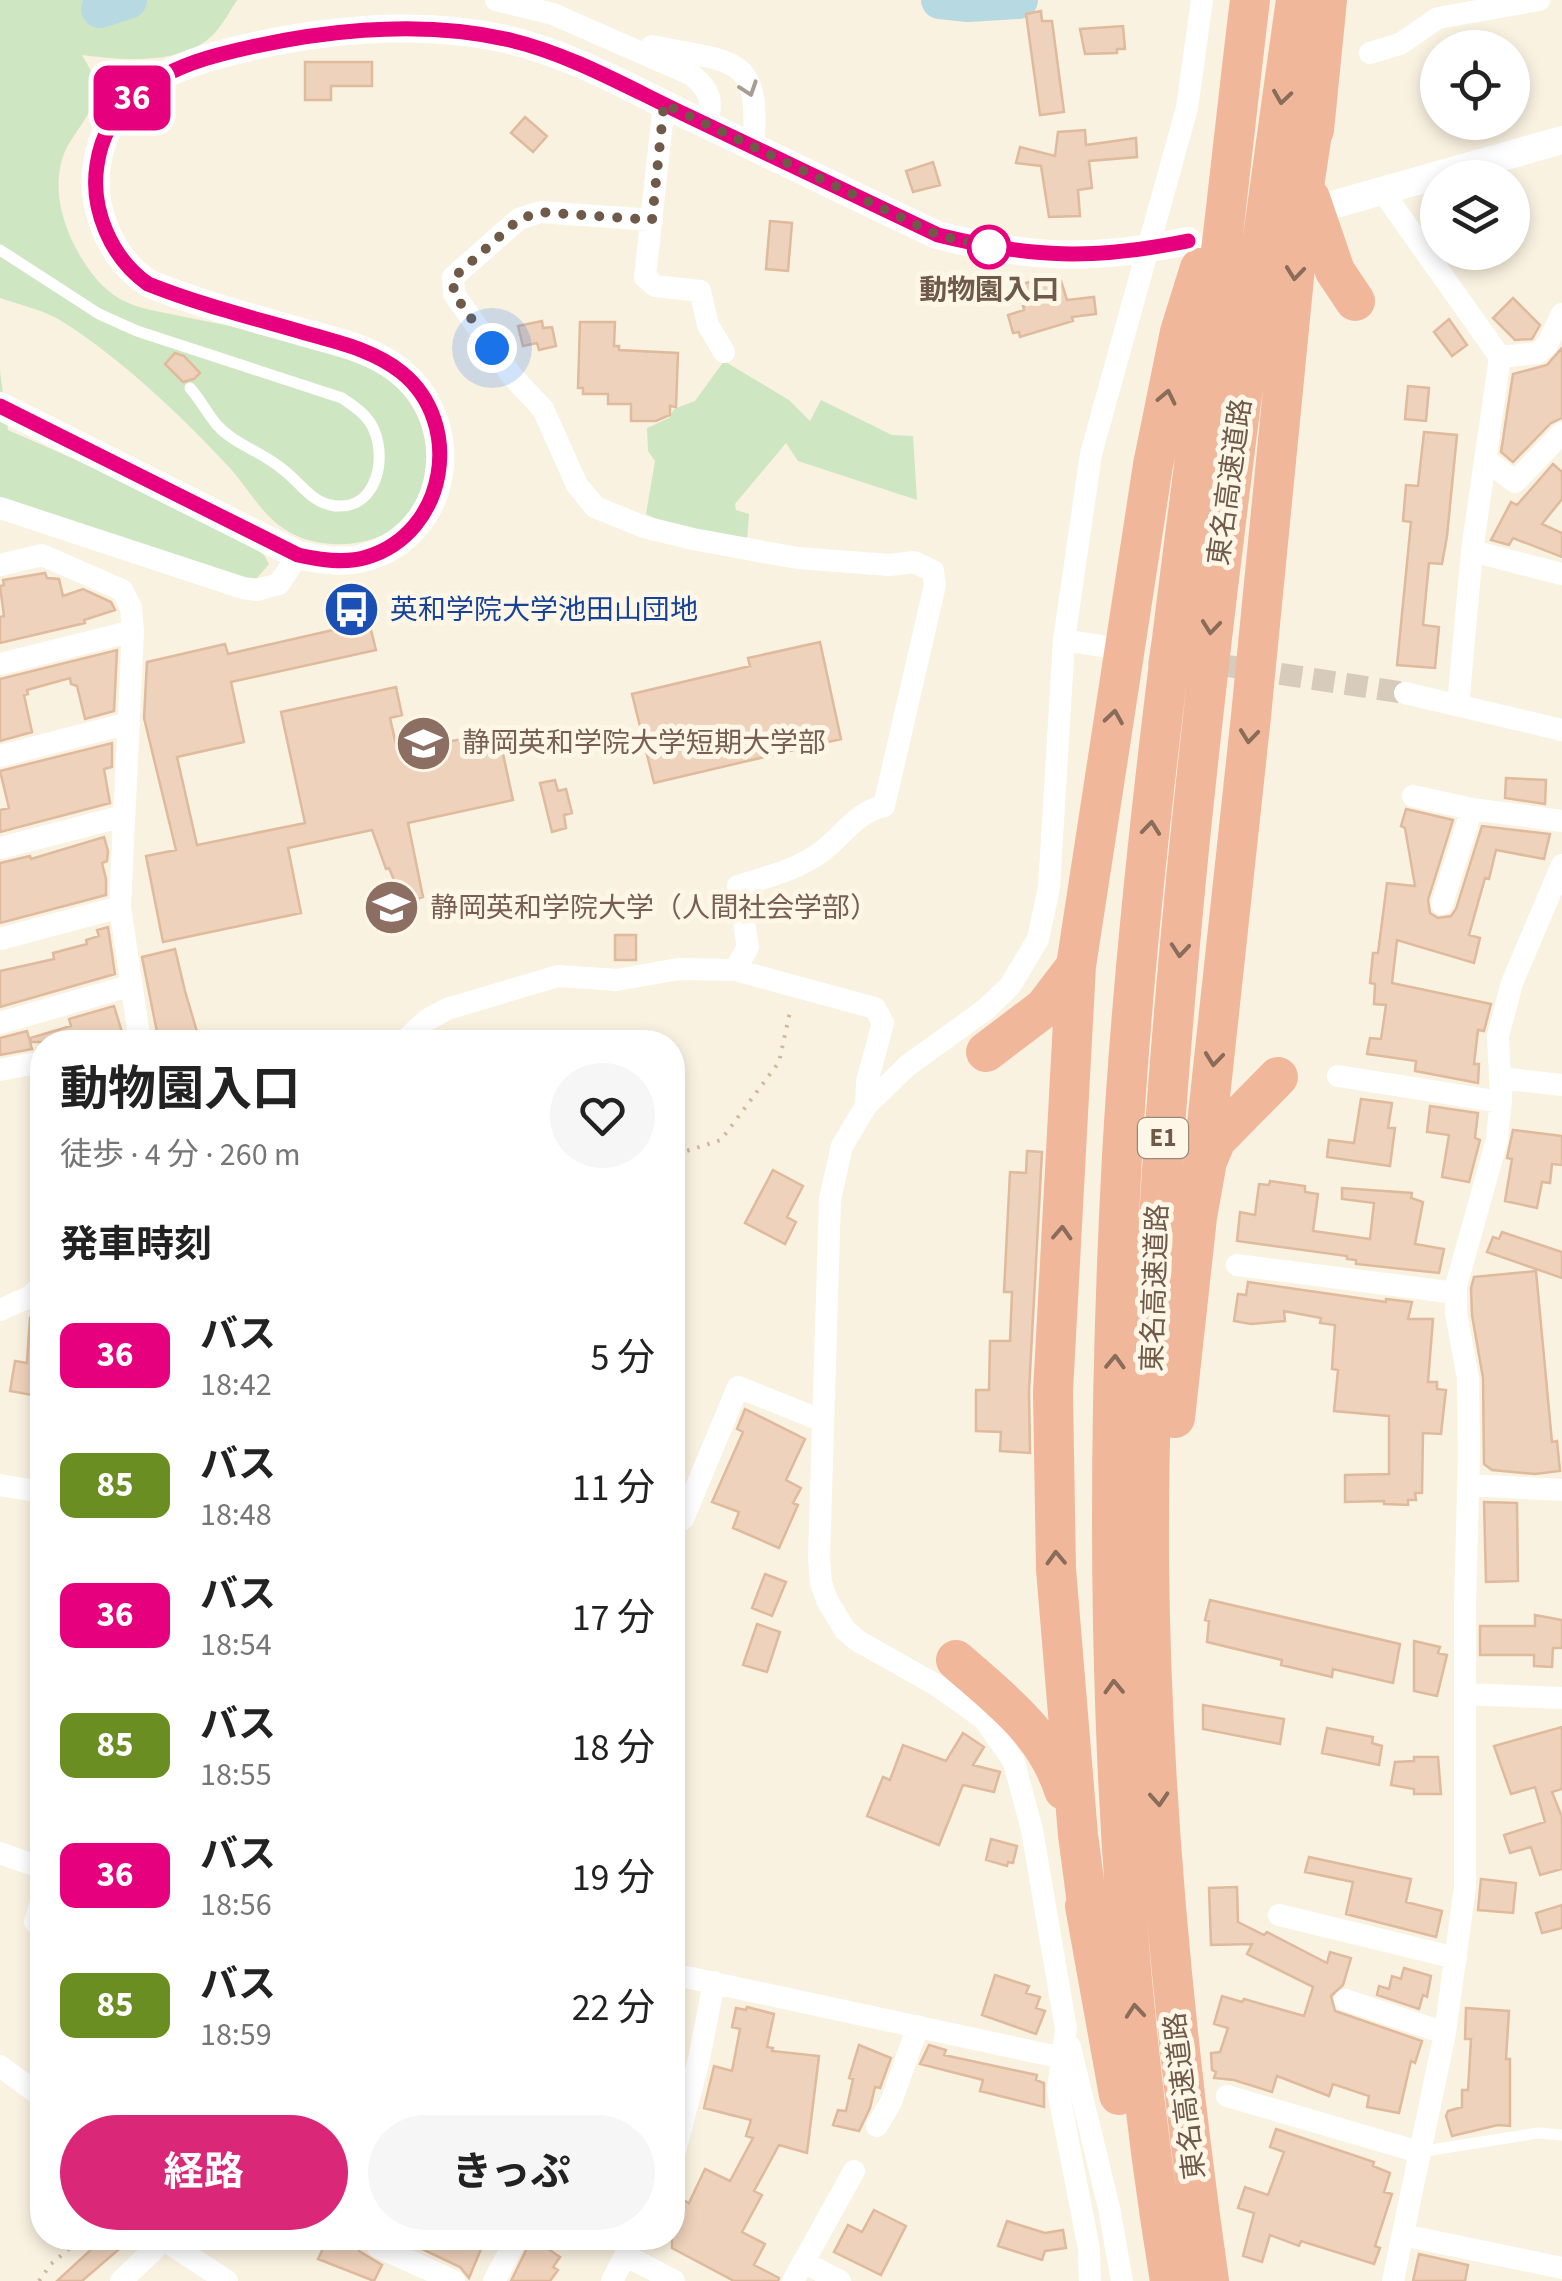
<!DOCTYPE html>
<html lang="ja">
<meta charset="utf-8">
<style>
:root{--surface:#fff;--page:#f6f6f6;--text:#222;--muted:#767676;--accent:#db2777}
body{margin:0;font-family:"Source Sans 3","Noto Sans JP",sans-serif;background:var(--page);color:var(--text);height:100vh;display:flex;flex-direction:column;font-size:38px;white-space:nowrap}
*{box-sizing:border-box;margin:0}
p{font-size:32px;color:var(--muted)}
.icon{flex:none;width:55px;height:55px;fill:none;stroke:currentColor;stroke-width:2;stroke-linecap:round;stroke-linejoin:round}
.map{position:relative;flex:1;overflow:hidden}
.drawer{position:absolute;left:30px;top:1030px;width:655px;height:1220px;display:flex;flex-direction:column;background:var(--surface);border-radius:40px;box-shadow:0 5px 15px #0003}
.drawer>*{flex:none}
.badge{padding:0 20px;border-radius:15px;font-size:35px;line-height:65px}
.buttons{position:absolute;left:1420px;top:30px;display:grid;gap:20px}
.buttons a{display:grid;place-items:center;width:110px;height:110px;border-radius:50%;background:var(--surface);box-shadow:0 5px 15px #0003;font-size:50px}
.you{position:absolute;width:50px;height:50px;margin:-25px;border:8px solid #fff;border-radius:50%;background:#1a73e8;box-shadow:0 0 0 15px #1a73e833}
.map>.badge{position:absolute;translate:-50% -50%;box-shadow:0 0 0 5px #fff}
h2{padding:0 30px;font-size:38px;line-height:90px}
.round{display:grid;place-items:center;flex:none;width:105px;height:105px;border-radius:52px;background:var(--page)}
.summary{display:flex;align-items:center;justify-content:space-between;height:170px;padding:0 30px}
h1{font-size:48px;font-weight:700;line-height:75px}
.button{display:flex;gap:20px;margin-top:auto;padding:20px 30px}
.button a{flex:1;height:115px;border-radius:60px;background:var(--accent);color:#fff;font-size:40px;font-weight:700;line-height:115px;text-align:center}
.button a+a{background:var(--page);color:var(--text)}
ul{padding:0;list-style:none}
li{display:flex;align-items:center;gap:30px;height:130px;padding:0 30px}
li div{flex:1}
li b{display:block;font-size:38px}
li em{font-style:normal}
li .badge{min-width:110px;font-weight:700;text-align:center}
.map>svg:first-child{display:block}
</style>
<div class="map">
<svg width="1562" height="2281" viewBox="0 0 1562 2281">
<rect width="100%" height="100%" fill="#faf2e1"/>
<path fill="#cee6c1" d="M0,0H237C230,11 223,24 214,34C182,66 122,60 82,55C89,67 99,82 95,96C91,115 75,132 66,149C47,191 67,242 94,276C119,307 143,308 180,316C251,332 379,343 417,412C427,429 433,474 424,492C421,498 418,506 413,512C387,547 325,553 289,532C261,516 249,488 228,466C183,417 119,357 63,322C45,310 20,305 0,298Z
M724,361L789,400L810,421L821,400L892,435L913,436L917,500L798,461L786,443L735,504L736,510L749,514L747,540L662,522L646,514L655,461L648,451L647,428L669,418L674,409L695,401Z
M0,371L8,430L92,467L255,549L264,555L269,564L257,578L238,580L0,499Z"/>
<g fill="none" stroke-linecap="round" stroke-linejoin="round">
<path stroke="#b7d9e2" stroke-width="38" d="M940,0L968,3L1019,0
M100,9L128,0"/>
</g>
<path fill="#eed2bb" stroke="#dfba9c" stroke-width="2.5" d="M1041,11L1042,21H1052L1064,112L1040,115L1026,14Z
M1123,26L1125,49H1117V53L1085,54L1080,29Z
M305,62H372V86H331V100H305Z
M525,117L547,136L533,152L511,133Z
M1085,130L1086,145L1136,138L1137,157L1089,161L1092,188L1078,190L1080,216L1049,217L1041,166L1016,163L1020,147L1055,156L1058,132Z
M933,162L940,185L913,192L906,171Z
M770,221L792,223L788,271L766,269Z
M1042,279L1044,285L1061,281L1067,300L1094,297L1096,314L1072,317L1073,321L1020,337L1019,332L1013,333L1008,315L1024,310L1023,306L1028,305L1022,284Z
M1513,298L1540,325L1532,339L1515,340L1493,318Z
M1449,319L1467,345L1452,356L1434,332Z
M542,321L543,328L552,327L556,346L539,350L537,343L523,346L518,326Z
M580,322H615L614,346H619V350L678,353L676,407L670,406V415L656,421H631V404H608V394H583V388H578Z
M1562,348V418L1551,423L1513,462L1501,452L1513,374L1547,365Z
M175,353L184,356L200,373L194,379L183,382L165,364Z
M1408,386L1429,388L1426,421L1405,419Z
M1424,432L1457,435L1447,536L1442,564L1429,563L1423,625L1439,627L1435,668L1397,665L1411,522L1403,521L1406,485L1418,486Z
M1553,464L1562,472V499L1542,524L1562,533V557L1513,538L1509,545L1491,540L1511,502L1517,505Z
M45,573L47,578L59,579L63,596L83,589L111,602L115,610L84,620L85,623L0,643V617L4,616L0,586L4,585L3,580Z
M359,601L362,624L369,622L376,650L231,682L244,742L177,757L197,845L305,823L281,712L396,687L402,715L390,718L398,753L498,731L513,800L408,823L423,897L404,904L389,868L386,869L372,830L288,848L301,913L163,942L146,856L176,850L144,718L147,662L225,644L228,654L346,627L343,604Z
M820,642L841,739L654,783L632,694L750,666L748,658Z
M117,650L114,711L85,719L77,686L71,684L70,678L27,690L28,694L24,695L32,732L0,741V679Z
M112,743V767L104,769L110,803L0,832V810L9,808L0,771Z
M1506,778L1546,780L1545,804L1505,798Z
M555,780L558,791L566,789L572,813L564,815L566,828L552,832L540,783Z
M1406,809L1453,820L1428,900L1430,913L1438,918L1451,916L1456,909L1482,826L1550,834L1544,859L1496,850L1489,879L1485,878L1469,935L1480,938L1474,963L1397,940L1392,983L1491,1004L1484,1031L1478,1030L1474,1064H1479L1478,1083L1415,1071L1416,1061L1367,1054L1370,1038L1381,1039L1386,1005L1374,1004L1375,984L1370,983L1373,953H1378L1387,883L1415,886L1405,828L1401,826Z
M104,837L108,851L107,861L102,863L106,879V895L0,923V863L30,856L31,859Z
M108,927L115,974L0,1007V971L54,959L53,953L87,944L86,940L99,936L97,930Z
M615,935H636V960H615Z
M175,949L185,991L200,1042H159L142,957Z
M114,1006L125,1042H31L30,1038L71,1026L69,1019Z
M27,1031L32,1049L0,1055V1038Z
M1361,1099L1392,1103L1388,1128H1395L1390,1166L1327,1157L1329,1140L1354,1143Z
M1430,1106L1478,1113L1475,1138L1480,1140L1469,1182L1442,1177L1449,1135L1427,1132Z
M1513,1130L1562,1136V1165L1552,1164L1550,1183L1542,1182L1537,1208L1505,1201L1512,1159L1507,1158Z
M1027,1151L1042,1152L1029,1391L1030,1453L1000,1451L1001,1432L976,1431V1390H989L990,1341H1010L1012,1292H1004L1010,1172L1026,1173Z
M773,1170L803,1186L787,1217L796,1222L785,1244L745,1223Z
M1270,1181L1305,1186V1192L1318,1194L1313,1231L1370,1239L1374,1203L1342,1199V1188L1412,1193L1411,1198L1423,1202L1415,1244L1444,1249L1439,1273L1356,1264V1260L1347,1259V1256L1237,1241L1240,1212L1255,1215L1259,1184L1269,1185Z
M1502,1232L1562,1252V1278L1487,1252L1493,1237L1499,1239Z
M1536,1271L1552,1442L1557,1441L1560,1471L1535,1474L1492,1470L1484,1464L1483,1378L1472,1315L1471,1288L1474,1277Z
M1248,1282L1386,1302V1299L1412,1302L1408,1319H1433L1428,1382H1437V1389L1446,1390L1444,1407L1441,1434L1423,1433L1422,1493H1415L1416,1500H1408V1505L1384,1504V1501L1345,1502V1475L1389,1474V1416L1334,1411L1338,1370L1332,1369L1335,1325L1320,1323L1321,1318L1284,1311L1285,1321L1251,1324L1234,1321L1238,1294L1246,1295Z
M30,1318L42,1319V1369L38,1396L10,1391L15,1361L27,1363Z
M745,1409L805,1439L786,1480L801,1488L793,1503L798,1505L779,1548L733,1528L739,1512L712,1502L743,1432L737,1429Z
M1484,1502L1517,1503L1518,1581L1486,1582Z
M765,1574L786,1582L772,1616L752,1608Z
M1210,1600L1400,1644L1393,1683L1333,1669L1332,1677L1281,1665L1282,1660L1207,1642L1209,1621L1205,1620Z
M1535,1615L1562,1620V1648H1553L1552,1667L1534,1666V1655H1480V1626H1535Z
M757,1624L780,1632L767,1672L743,1665Z
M1414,1641L1440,1647L1438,1653L1447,1655L1437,1696L1414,1691Z
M1203,1705L1284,1719L1280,1744L1203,1729Z
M1562,1727V1789L1552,1792L1562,1817V1869L1540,1875L1531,1847L1510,1853L1504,1835L1545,1822L1535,1787L1511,1794L1494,1746Z
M1327,1728L1373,1737L1372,1743L1382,1746L1379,1765L1322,1753Z
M963,1733L984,1747L973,1765L1000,1772L994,1792L963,1785L939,1845L867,1816L883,1777L890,1780L903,1745L946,1761Z
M1414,1757H1438L1441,1794H1414V1789L1391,1785L1395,1762L1414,1761Z
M991,1839L1017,1846L1013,1863L1008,1862L1007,1866L986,1860Z
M1309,1857L1411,1879L1406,1902L1442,1911L1436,1937L1346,1914L1353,1882L1305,1872Z
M1481,1879L1516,1883L1513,1913L1478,1910Z
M1237,1887L1238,1922L1264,1935L1267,1932L1327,1963L1330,1952L1351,1958L1343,1985L1331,1996L1335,2011L1422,2041L1415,2063L1411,2061L1399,2113L1367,2107L1369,2096L1333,2084L1329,2096L1277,2076L1272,2092L1234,2080L1214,2078L1216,2072L1212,2070L1211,2053L1220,2052L1228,2028L1214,2024L1222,1996L1242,2002L1244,1999L1304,2016L1313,1987L1247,1954L1252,1944L1211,1945L1209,1888Z
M1562,1905V1928L1542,1933L1536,1913Z
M1404,1968L1431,1976L1427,1997L1423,1995L1419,2009L1377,1995L1379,1986L1389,1989L1392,1976L1401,1979Z
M995,1975L1029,1986L1026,1993L1040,1997L1036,2008L1045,2011L1036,2034L982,2015Z
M747,2007L774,2014L767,2047L773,2048L772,2051L819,2056L807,2153L779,2145L754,2191L762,2195L742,2232L765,2244L754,2265L779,2278L778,2281H734L672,2248V2195L689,2203L705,2169L730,2181L753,2138L746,2136L751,2120L704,2108L714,2066L732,2071L740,2029L732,2027L736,2008L746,2010Z
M1466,2008L1509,2011L1506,2059H1510V2126L1498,2125L1452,2136L1446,2116L1448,2111L1462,2107V2090H1468L1471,2039H1465Z
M859,2045L891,2058L880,2088L875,2087L870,2108L859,2131L833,2125L838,2110L846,2111L853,2079L849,2078Z
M929,2045L946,2050L944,2055L1037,2075L1036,2080L1044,2083V2107L980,2091L983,2080L920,2064Z
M1276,2129L1374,2162L1373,2166L1390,2173L1384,2192L1392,2194L1375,2246L1380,2248L1374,2264L1301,2241L1299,2246L1270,2235L1262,2262L1243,2256L1254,2213L1238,2208L1245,2187L1268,2195L1284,2152L1270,2147Z
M874,2210L906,2226L881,2275L834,2252L848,2225L862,2232Z
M1007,2221L1045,2233L1063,2230L1066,2248L1045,2251L1042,2260L998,2246Z
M87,2238H132L82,2281H57L95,2246Z
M328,2238H365L359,2251L382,2265L374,2281L318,2259Z
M399,2238H500L495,2248L483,2244L469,2278L460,2267Z
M532,2238L560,2257L553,2267L558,2270L550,2281H511Z
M1419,2254L1468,2265L1465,2281H1413Z"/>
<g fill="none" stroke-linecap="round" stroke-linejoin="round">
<path stroke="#d7ccbb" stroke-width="22" stroke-dasharray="22 11" stroke-linecap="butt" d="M1117,649L1405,693"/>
<path stroke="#d2b69e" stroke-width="4" stroke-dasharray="2.5 8" stroke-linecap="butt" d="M672,1163L677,1154L721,1140L779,1062L791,1007
M39,2281L51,2264L82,2238"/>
<path stroke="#fff" stroke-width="11" d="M0,250L99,314L137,331L342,398C355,407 368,415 374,430C388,463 374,514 330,505C309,500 298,480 281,468C262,452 234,444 217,425C207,413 200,399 190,388
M1419,2152L1538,2133L1562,2135"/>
<path stroke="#fff" stroke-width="22" d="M496,0L553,14L692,75C712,92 712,100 707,125
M652,46C731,63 762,51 753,147
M1370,53L1400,44L1438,18L1539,0
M664,104L645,277L655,286L700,291L708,325L724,352
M1383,192L1500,357L1472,551L1458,705
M652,220L540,212L519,219L453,277L454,294L512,376L543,409L577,485L595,507L644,527L693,539L797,558L890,565L914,562L933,571L935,585L884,806C856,812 843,836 820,853C796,870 766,877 738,886L748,947L735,970
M1500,357L1538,353L1547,345L1562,314
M1485,459L1515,482L1562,433
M0,508L243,588L257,590L279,584L298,555
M1472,551L1562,574
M0,565L42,555L122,590L131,608L133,631L120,907L140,1042
M1064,640L1107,647
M0,664L133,631
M1405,693L1562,730
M0,756L129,723
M1413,796L1472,809L1562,821
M0,848L124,816
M1442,904L1472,809
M0,939L120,907
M0,1023L129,986
M403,1042L427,1020L447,1009L558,976L617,980L678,969L735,970L875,1008L883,1023L867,1082L866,1106
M0,1070L42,1062
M1338,1076L1501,1102
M1500,1078L1562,1085
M1237,1265L1456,1293
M0,1310L29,1297L42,1286
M0,1485L42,1492
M1469,1485L1562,1490
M683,1519L738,1387L823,1421
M1465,1694L1562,1698
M0,1853L42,1868
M42,1898L35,1922L42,1926
M1279,1915L1456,1958
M672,1974L1063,2058
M1345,2000L1445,2033
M1070,2047L1109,2208L1122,2281
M0,2066L42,2097
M1227,2096L1419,2152
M877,2126L891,2102L918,2026
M672,2163L699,2059L714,1982
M1403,2235L1562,2268
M161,2238L227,2281
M384,2238L378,2247L454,2281
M625,2255L674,2281
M803,2262L840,2281
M121,2281L163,2241
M494,2281L517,2238
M612,2281L634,2238
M793,2281L854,2171
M1090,2281L1089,2249L1058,2090L1066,2029L1032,1830L1014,1762L984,1719L938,1686L858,1641L845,1630L827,1600L821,1583L819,1558L830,1199L842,1146L866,1106L907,1066L986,1009L1010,986L1038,939L1049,888L1064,640L1091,454L1187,108L1202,0
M1393,2281L1445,2033L1465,1887V1605L1469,1454L1468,1378L1456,1313V1286L1497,1140L1501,1096L1498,1036L1512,983L1562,865"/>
<path stroke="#fff" stroke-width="28" d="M1332,205L1562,140
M0,406L298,555C320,560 345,564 367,557C456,530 465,410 388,363C363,347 331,340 302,332C250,317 198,304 148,283C111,258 90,209 97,164C106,101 161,70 218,55C309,30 417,18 510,40C572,55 628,87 684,114C769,155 853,195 937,235C1033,259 1091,261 1188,241"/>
<path stroke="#f1b79b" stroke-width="40" d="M1314,130L1327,0
M1310,198L1335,271L1355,301
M1076,966L1053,1392L1056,1569L1078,1835L1091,1934
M986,1052L1044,1008L1076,966L1153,465L1180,332L1200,268
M1197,1217L1251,716L1301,206L1316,107
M1175,1418L1197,1217L1207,1161L1216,1140L1278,1077
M956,1660C1001,1700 1045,1731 1064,1790
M1085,1906L1119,2095
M1170,2281C1109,1909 1102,1531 1122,1156C1137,892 1173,628 1207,366C1223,244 1235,122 1250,0
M1209,2281C1175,2042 1151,1800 1149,1558C1148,1327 1165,1098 1187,869C1216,578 1255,289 1296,0"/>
</g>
<defs><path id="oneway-chevron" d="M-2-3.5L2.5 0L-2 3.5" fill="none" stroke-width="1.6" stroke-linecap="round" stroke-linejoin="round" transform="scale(2.5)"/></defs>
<use stroke="#a99c92" href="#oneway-chevron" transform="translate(749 89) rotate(71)"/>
<g stroke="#896d5a">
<use href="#oneway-chevron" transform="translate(1282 97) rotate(98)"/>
<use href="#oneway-chevron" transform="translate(1295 273) rotate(96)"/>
<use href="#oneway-chevron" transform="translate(1167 397) rotate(-78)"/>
<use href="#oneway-chevron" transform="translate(1211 627) rotate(96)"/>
<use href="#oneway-chevron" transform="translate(1114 717) rotate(-81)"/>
<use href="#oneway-chevron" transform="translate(1249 736) rotate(96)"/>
<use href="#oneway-chevron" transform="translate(1151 828) rotate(-84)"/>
<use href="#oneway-chevron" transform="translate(1180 950) rotate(95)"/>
<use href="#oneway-chevron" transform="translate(1214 1059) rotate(96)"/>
<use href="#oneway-chevron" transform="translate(1062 1233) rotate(-87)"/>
<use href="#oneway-chevron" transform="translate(1115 1362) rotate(-88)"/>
<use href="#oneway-chevron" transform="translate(1056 1558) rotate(-92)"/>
<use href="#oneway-chevron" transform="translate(1114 1687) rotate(-92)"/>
<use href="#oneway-chevron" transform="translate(1159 1799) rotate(86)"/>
<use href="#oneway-chevron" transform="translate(1135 2011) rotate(-95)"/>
</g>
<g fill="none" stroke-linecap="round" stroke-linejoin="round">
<defs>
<path id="line" d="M0,406L298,555C320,560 345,564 367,557C447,533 465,423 401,372C372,349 336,342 302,332C250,317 198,304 148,284C111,258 90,209 97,165C106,101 161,70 218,55C310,31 417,18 510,40C572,55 627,87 684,114C769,154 853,195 938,235C1031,258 1094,260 1188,241"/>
</defs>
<use href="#line" stroke="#fff" stroke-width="22"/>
<use href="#line" stroke="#e6007e" stroke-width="15"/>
<path stroke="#6f5a4a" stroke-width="10" stroke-dasharray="0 18" d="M492,348L454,294L453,278L518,220L540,212L652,220L664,104L938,235L989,247"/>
</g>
<defs>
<symbol id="bus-disc" viewBox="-11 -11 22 22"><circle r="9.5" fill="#1a4fb4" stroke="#fef6e7"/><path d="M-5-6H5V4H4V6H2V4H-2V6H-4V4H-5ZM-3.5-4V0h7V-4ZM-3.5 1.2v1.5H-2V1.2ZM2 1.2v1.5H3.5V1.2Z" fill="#fff"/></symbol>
<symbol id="university-disc" viewBox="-11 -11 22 22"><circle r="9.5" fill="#8d6e63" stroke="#fef6e7"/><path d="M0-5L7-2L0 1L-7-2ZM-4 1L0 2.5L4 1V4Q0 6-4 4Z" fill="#fff"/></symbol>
</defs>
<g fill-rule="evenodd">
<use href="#bus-disc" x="320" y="578" width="63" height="63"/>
<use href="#university-disc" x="392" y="712" width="63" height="63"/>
<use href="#university-disc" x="360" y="876" width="63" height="63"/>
</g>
<circle fill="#fff" stroke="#e6007e" stroke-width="5" cx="989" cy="247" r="20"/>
<g text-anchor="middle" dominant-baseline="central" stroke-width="10" stroke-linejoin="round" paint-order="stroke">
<rect fill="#fef6e7" stroke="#9a8979" stroke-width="2.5" x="1138" y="1118" width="50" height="40" rx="8"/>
<g font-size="25" font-weight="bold" fill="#6f5a4a">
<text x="1163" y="1138">E1</text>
</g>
<g font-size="28" font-weight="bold" fill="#6f5a4a" stroke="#fef6e7">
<text x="989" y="290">動物園入口</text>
</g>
<g font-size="28" fill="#6f5a4a" stroke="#fef6e7">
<text transform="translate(1230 482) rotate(-82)">東名高速道路</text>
<text transform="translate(1155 1288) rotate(-88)">東名高速道路</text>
<text transform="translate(1185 2096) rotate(-97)">東名高速道路</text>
</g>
<g font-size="28" fill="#164399" stroke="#fef6e7" text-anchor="start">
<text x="390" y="610">英和学院大学池田山団地</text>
</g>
<g font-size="28" fill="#785e54" stroke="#fef6e7" text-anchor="start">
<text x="462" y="743">静岡英和学院大学短期大学部</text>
<text x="430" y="908">静岡英和学院大学（人間社会学部）</text>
</g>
</g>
</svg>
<div class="buttons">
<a><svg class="icon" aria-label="locate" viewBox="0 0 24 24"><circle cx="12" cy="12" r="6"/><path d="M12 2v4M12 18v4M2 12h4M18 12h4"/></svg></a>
<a><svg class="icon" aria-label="layers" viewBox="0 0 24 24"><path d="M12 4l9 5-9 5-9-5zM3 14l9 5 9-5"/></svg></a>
</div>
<div class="you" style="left:492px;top:348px"></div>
<b class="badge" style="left:132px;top:98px;background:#e6007e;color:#fff">36</b>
<section class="drawer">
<div class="summary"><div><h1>動物園入口</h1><p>徒歩 · 4 分 · 260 m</p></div><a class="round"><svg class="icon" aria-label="heart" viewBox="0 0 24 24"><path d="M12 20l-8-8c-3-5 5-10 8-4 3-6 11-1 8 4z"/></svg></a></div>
<h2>発車時刻</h2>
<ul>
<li><span class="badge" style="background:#e6007e;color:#fff">36</span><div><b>バス</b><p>18:42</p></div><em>5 分</em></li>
<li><span class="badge" style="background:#6b8e23;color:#fff">85</span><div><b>バス</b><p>18:48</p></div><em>11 分</em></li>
<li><span class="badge" style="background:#e6007e;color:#fff">36</span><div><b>バス</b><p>18:54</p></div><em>17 分</em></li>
<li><span class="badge" style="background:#6b8e23;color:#fff">85</span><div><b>バス</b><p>18:55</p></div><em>18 分</em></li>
<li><span class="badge" style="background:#e6007e;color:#fff">36</span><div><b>バス</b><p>18:56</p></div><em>19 分</em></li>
<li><span class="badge" style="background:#6b8e23;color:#fff">85</span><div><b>バス</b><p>18:59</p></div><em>22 分</em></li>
</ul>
<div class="button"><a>経路</a><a>きっぷ</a></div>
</section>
</div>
